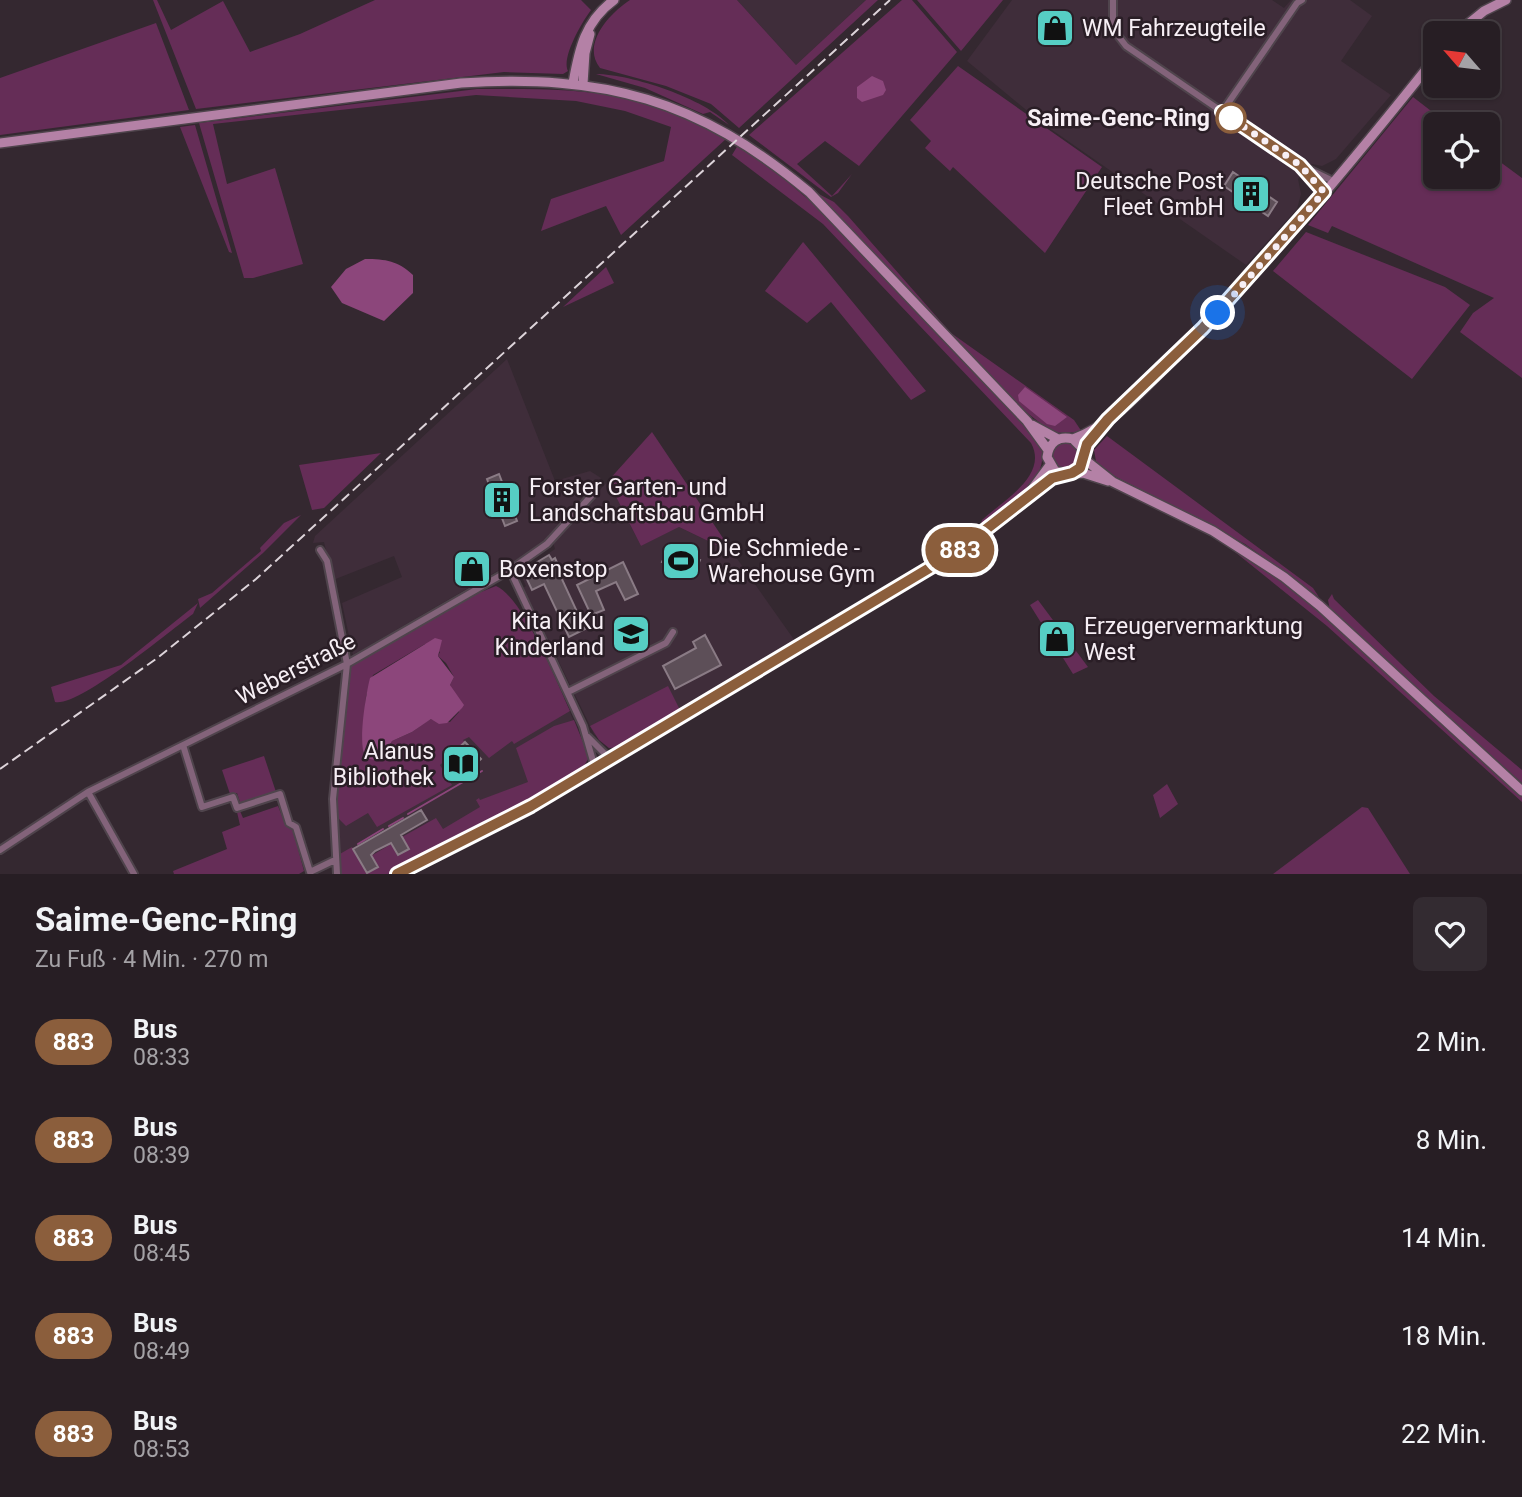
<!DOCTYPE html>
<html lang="de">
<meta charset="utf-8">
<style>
:root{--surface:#271e24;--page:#332b31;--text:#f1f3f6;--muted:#a4a2a6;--line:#433c41}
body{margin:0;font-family:Roboto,sans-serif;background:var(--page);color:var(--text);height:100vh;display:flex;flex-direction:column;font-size:26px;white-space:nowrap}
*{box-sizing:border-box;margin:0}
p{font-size:23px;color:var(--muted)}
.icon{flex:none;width:38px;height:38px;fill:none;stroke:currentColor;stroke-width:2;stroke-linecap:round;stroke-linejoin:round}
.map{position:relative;height:874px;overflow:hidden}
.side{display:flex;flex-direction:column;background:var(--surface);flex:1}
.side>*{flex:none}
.badge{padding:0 14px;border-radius:23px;font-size:24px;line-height:46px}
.needle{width:46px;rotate:298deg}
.controls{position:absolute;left:1423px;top:21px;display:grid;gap:14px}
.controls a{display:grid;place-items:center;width:77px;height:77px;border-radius:10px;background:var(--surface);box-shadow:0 2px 5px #0004,0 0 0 2px var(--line);font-size:35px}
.you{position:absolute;width:35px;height:35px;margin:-18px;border:5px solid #fff;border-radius:50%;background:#1a73e8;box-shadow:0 0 0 10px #1a73e833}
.map>.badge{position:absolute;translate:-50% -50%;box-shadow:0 0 0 4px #fff}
.round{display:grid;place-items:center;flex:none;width:74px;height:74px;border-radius:10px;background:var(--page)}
.summary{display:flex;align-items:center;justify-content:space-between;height:119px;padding:0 35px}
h1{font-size:33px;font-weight:700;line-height:52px}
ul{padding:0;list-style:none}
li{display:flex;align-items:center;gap:21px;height:98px;padding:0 35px}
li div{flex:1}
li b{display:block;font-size:26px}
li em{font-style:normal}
li .badge{min-width:77px;font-weight:700;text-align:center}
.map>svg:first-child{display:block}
</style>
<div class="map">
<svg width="1522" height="874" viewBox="0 0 1522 874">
<rect width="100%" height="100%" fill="#342830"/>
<path fill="#3f2d3a" d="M737,0H866L796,65Z
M1012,0H1272L1284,8L1291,0H1350L1372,16L1341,61L1391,95L1336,159L1322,166L1312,164L1298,179L1301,194L1297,209L1246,265L1042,123L967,61Z
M507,359L555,481L590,471L601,478L537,548L353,655L342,603L402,577L394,556L333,580L324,542L313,543L315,536Z
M608,481L641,546L679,527L733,553L795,641L681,712L620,747L609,748L594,734L523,588L526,586L522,577L527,568L555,549L553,542Z
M561,691L589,757L583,768L530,801L389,874H341L336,800Z"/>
<path fill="#652d57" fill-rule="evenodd" d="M153,0H157L171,30L223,1L250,52L300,34L375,0H581L591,10C582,22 561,58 568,71L563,74L504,72L196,109Z
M630,0H737L796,65L866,0H878L739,128L711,104L666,86L600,68C581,44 610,13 630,0Z
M902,0H912L957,52L859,166L825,141L797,164L832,196L852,174L838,193L831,197L749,135Z
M917,0H1003L961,51Z
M156,23L189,110L0,135V78Z
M958,66L1102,167L1045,253L953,167L950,171L925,148L931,141L910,120Z
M596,74C631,74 706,99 729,125L710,112L703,114L645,88Z
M477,89C527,89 578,88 627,98C662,106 695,122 727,138L621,235L606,206L541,231L551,199L664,161L671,127L625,111L576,101L476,95L213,124L227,184L275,168L303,264L253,278H244L199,123Z
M1413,97L1448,124H1435V177H1488V153L1522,178V378L1460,332L1473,313L1494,298L1332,226L1328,233L1308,225Z
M195,125L232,253L229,252L180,127Z
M738,145L768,165L817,207L1040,441C1053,480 1010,505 984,527L981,524L982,520C1002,501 1049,476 1031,443L823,224L732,155Z
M815,192L834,202L848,216L951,333L1074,420L1082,432L1053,433L1017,405Z
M1306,232L1445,287L1470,305L1412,379L1273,271Z
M803,242L804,243L926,391L911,400L831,302L807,323L765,291Z
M606,267L614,283L563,307Z
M652,432L733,553L679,527L641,546L608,481Z
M1107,436L1313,588L1319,597L1245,544L1097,467L1094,450Z
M1052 456a14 14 0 1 1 28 0a14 14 0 1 1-28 0Z
M381,453L324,508L312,510L299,465Z
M301,515L263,553L200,608L198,599L212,593L261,551L260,548L284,523Z
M1236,549C1340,619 1430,712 1522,796V802L1327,626L1235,552Z
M496,586C523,597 557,683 570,711L514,744L512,741L489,758L469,737L463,740L465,742L440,765L452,785L377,827L368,813L346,826L338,818L336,800L351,666L471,596ZM425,644L440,652L438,656L446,663L454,677L450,685L459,712L450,722L431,719L426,722L412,732L392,741L385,754L374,760L363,753L366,696L373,675Z
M1332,594L1334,599L1434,696L1522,770V783L1330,610L1328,600Z
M1038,600L1088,667L1073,674L1030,605Z
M198,603L193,614C171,630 78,708 55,702L51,687L121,665Z
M668,686L681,712L620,747L609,748L599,740L590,726Z
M574,720L589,757L583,768L530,801L389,874H341L338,855L352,847L367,873L378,867L371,856L391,844L398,855L402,837L436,818L443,829L480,807L476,800L479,798L480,800L528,782L516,748L554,726Z
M264,756L276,792L241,805L237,793L230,794L222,770Z
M1167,784L1178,804L1160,818L1153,795Z
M278,806L286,826L293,830L304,871L299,874H174L173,871L227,849L222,832L240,825L237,812L240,811L243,818Z
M1362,807L1368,808L1410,874H1273Z"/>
<path fill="#8c467b" d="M872,76L883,81L886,90L883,95L862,102L857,98V87Z
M365,259C386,259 398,261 413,275V293L384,321L342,303L331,287L346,269Z
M1025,387L1067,417L1055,426L1047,424L1019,401L1018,395Z
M435,638L442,640L438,656L454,677L450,685L464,705L462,708L447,723L439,724L431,719L412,732L392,741L385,754L374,760L366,758C357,746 366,694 370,678Z"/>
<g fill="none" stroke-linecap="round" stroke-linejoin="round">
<path stroke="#8c467b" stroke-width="2" d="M408,814L482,771
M389,826L403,818
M358,844L383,829"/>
</g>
<path fill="#5d4f58" stroke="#8a7b85" stroke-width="2" d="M1233,172L1277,202L1268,216L1224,186Z
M499,474L517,521L505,526L487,479Z
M670,546L700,560L693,576L662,562Z
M549,555L552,560L555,558L562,574L560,575L585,629L569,637L544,584L532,590L524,573L536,567L534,564Z
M623,562L638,594L625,600L616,582L596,591L604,610L591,615L577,585Z
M705,635L721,665L675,689L663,666L696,648L693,642Z
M465,742L481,759L464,775L448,758Z
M421,810L427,820L401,835L409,849L398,855L391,843L375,851L371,855L378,867L367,873L353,849Z"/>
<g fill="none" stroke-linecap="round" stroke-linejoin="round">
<defs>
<path id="street" d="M1113,0V29L1126,46L1300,165L1333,181
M1222,112L1297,3L1302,0
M1303,169L1324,192
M320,550L327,561L347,664L333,799L337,874
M510,570L583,726L595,768
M568,692L666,643L673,632
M588,737L610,759
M183,745L202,807L233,797L237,808L280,794L289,823L296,827L310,872L335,860
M88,792L134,874
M0,850L88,792L347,664L510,570L547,544L592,495"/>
<path id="secondary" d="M1457,33L1484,11L1506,0
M573,83C579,49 585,21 614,0
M583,84L585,53L590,34
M0,143L461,83C605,74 697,99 809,192L1027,421L1048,450
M1032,425L1058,439
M1073,439C1113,425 1147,385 1176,356C1269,262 1353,161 1435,58
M1084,454L1087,444L1102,426
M1084,459L1113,482L1213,531L1284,577L1320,606L1522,791
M1072,473L1082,464V448L1073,439C1058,435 1049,443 1047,457L1055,471L1067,474L1083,473L1108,481
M1033,488L1050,465
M397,874L531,806L958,551C992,529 1026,489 1062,474"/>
</defs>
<use href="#street" stroke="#4f444c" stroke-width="10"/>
<use href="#secondary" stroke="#4f444c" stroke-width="12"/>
<use href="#street" stroke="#83637a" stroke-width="6"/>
<use href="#secondary" stroke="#b481a6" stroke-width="9"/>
<path stroke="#ddd4da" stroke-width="2" stroke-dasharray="10 5" stroke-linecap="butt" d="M0,769L156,659L256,579L890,0"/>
</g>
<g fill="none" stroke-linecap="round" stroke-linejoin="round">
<defs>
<path id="line" d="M397,874L531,806L958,551L1052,478L1072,473L1080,468L1087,444L1108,419L1203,328L1324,192L1300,165L1222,112"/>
</defs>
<use href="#line" stroke="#fff" stroke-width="16"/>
<use href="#line" stroke="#8b5e3c" stroke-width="10"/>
<path stroke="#f7eff5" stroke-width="7" stroke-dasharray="0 12.6" d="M1218,313L1324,192L1300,165L1231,118"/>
</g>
<defs>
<symbol id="shop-square" viewBox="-11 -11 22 22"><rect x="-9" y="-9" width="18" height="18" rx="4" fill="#56cec4" stroke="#2a1e26"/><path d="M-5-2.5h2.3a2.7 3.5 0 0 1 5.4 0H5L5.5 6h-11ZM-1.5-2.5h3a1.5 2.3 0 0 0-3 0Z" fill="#111"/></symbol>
<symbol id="building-square" viewBox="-11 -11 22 22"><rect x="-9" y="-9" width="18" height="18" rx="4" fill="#56cec4" stroke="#2a1e26"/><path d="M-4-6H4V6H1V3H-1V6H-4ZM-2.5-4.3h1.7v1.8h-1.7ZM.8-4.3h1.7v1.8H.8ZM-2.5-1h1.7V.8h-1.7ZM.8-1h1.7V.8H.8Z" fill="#111"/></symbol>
<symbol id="stadium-square" viewBox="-11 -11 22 22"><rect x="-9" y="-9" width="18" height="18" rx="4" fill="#56cec4" stroke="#2a1e26"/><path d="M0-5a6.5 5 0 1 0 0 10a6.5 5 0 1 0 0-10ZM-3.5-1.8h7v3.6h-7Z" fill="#111"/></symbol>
<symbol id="school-square" viewBox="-11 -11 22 22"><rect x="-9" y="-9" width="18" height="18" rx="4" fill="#56cec4" stroke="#2a1e26"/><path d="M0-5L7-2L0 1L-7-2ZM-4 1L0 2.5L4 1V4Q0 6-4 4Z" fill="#111"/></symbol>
<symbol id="library-square" viewBox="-11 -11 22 22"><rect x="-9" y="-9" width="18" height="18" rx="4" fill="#56cec4" stroke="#2a1e26"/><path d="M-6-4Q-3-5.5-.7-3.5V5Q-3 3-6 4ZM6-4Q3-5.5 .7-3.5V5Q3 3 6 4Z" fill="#111"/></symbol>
</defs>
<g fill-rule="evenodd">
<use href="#shop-square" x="1033" y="6" width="44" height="44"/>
<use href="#building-square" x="1229" y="172" width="44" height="44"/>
<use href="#building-square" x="480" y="478" width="44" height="44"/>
<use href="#stadium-square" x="659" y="539" width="44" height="44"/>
<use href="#shop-square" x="450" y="547" width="44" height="44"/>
<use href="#school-square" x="609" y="612" width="44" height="44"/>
<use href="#shop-square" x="1035" y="617" width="44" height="44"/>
<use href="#library-square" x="439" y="742" width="44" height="44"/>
</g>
<circle fill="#fff" stroke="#8b5e3c" stroke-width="3.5" cx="1231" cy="118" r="14"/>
<g text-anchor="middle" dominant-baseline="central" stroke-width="5" stroke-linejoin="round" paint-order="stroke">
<g font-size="23" fill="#f7eff5" stroke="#2a1e26" text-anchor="start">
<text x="1082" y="28">WM Fahrzeugteile</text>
<text x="1224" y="181" text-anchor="end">Deutsche Post<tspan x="1224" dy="26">Fleet GmbH</tspan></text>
<text x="529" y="487">Forster Garten- und<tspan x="529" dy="26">Landschaftsbau GmbH</tspan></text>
<text x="708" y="548">Die Schmiede -<tspan x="708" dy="26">Warehouse Gym</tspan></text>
<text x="499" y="569">Boxenstop</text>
<text x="604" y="621" text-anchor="end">Kita KiKu<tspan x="604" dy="26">Kinderland</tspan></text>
<text x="1084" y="626">Erzeugervermarktung<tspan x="1084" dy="26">West</tspan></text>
<text x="434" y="751" text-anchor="end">Alanus<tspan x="434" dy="26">Bibliothek</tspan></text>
</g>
<g font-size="23" font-weight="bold" fill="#f7eff5" stroke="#2a1e26" text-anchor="end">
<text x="1210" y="118">Saime-Genc-Ring</text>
</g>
<g font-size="23" fill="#f7eff5" stroke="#2a1e26">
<text transform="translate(296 669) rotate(-27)">Weberstraße</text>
</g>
</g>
</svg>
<div class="controls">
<a><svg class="needle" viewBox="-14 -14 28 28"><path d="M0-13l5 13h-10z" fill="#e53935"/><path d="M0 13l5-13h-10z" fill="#a4a2a6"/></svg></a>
<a><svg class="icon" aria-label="locate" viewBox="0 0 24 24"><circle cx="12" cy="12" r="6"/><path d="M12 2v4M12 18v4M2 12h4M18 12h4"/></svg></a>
</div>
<div class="you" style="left:1218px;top:313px"></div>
<b class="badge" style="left:960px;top:550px;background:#8b5e3c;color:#fff">883</b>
</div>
<section class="side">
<div class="summary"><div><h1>Saime-Genc-Ring</h1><p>Zu Fuß · 4 Min. · 270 m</p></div><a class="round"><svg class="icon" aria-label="heart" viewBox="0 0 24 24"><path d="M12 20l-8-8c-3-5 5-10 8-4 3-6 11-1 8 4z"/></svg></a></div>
<ul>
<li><span class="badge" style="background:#8b5e3c;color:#fff">883</span><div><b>Bus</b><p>08:33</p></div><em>2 Min.</em></li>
<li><span class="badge" style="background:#8b5e3c;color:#fff">883</span><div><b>Bus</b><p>08:39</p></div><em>8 Min.</em></li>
<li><span class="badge" style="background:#8b5e3c;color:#fff">883</span><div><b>Bus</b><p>08:45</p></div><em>14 Min.</em></li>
<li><span class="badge" style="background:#8b5e3c;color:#fff">883</span><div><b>Bus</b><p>08:49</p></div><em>18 Min.</em></li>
<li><span class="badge" style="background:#8b5e3c;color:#fff">883</span><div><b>Bus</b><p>08:53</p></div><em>22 Min.</em></li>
</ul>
</section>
